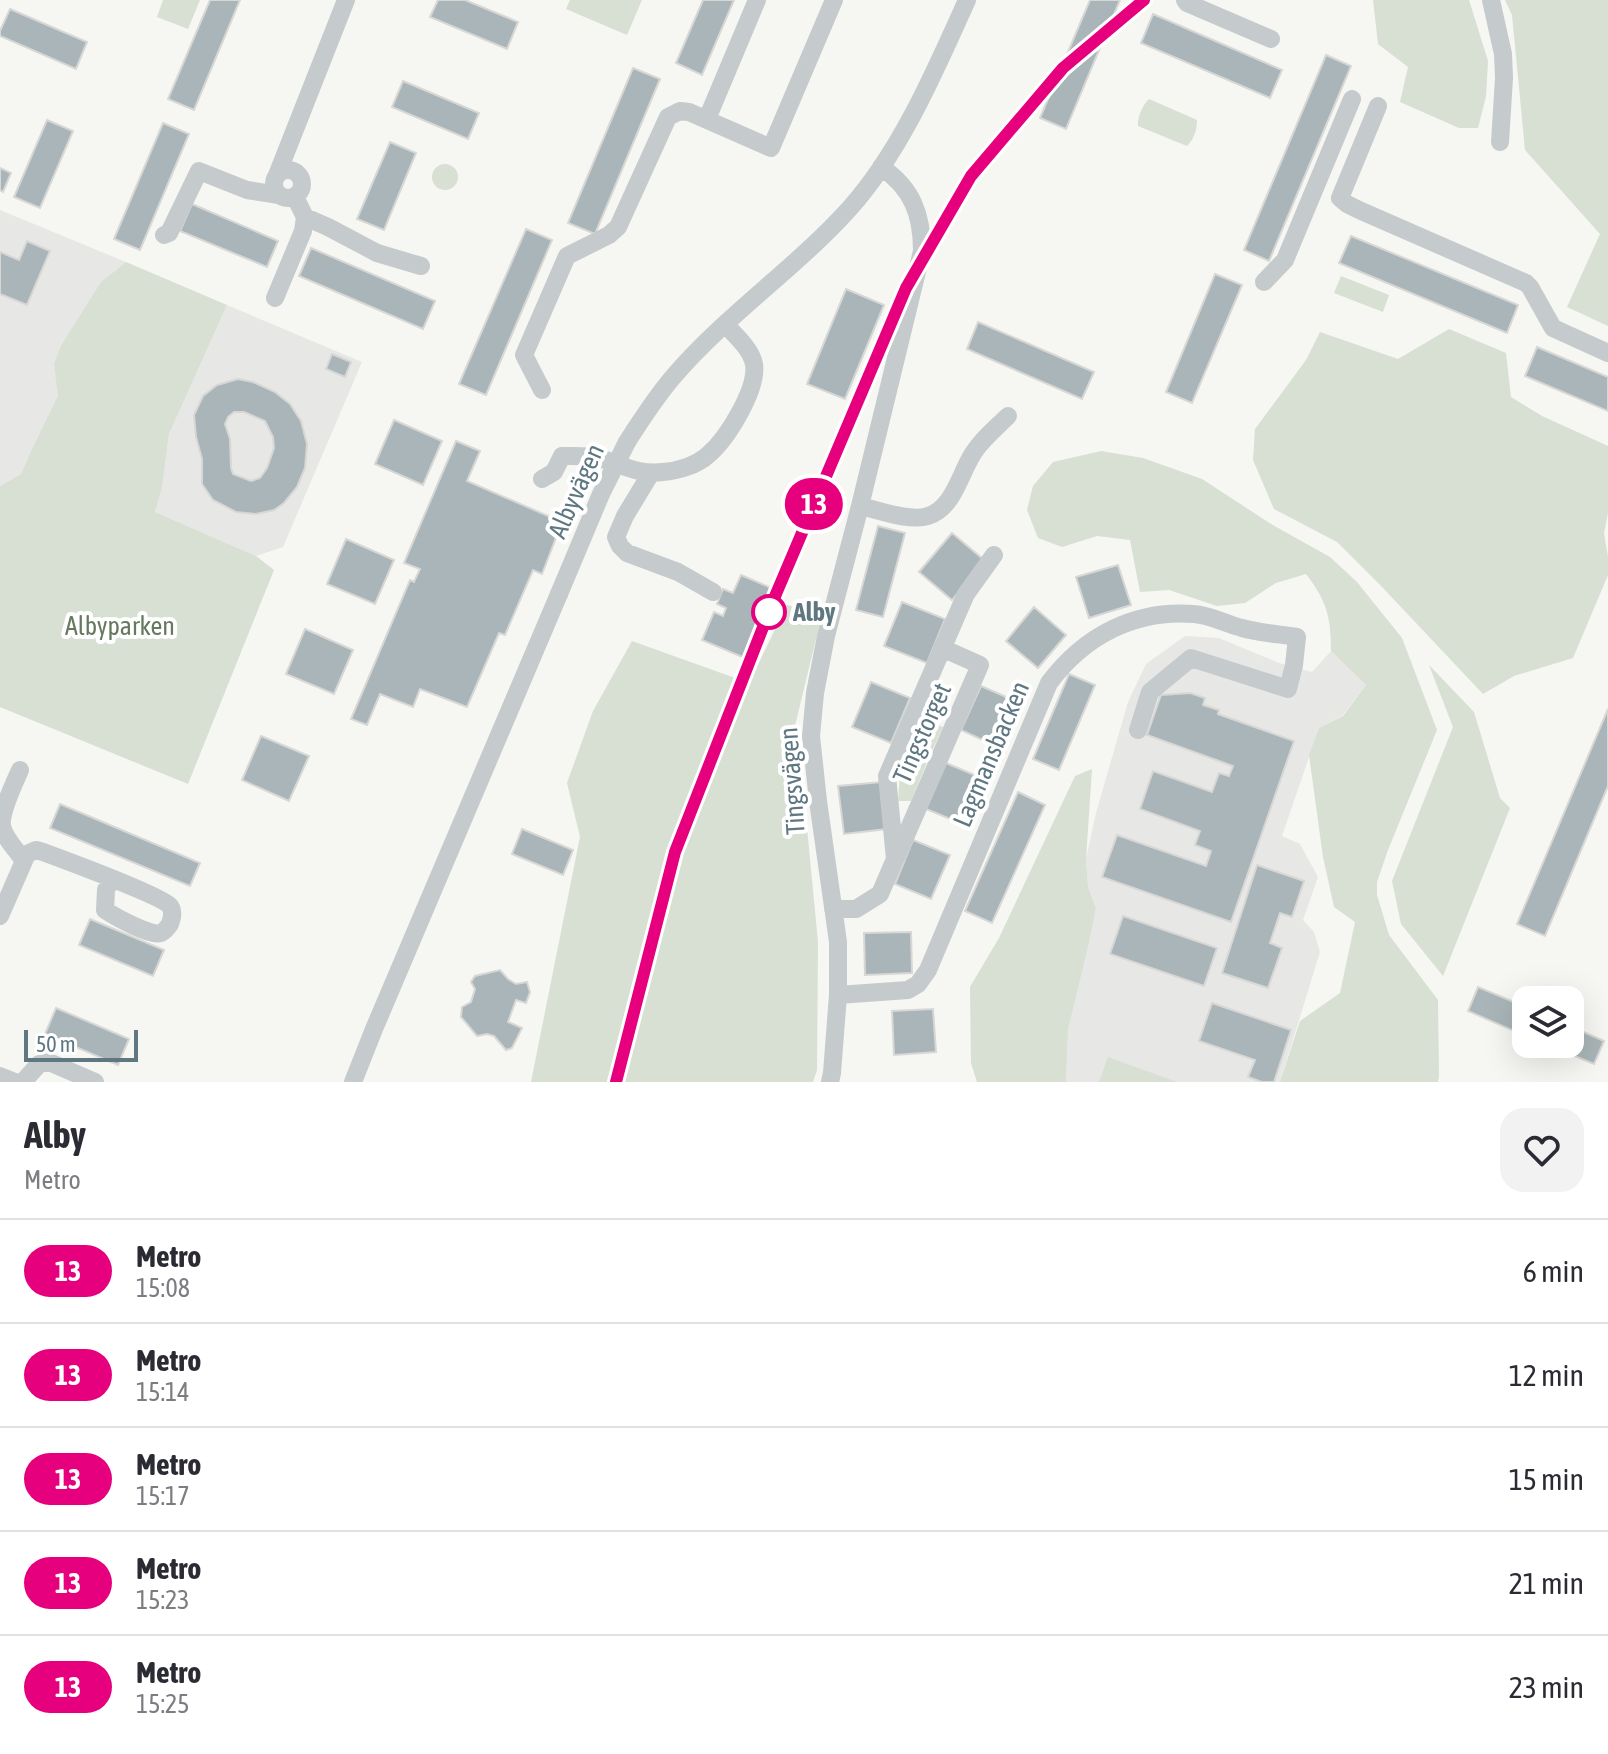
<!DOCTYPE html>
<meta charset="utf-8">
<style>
:root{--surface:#fff;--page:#f2f2f3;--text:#2b2b33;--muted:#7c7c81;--line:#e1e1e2}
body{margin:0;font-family:"Asap Condensed",sans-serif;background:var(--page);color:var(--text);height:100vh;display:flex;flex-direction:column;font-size:30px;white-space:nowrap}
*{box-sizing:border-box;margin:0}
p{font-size:26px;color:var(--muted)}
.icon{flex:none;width:44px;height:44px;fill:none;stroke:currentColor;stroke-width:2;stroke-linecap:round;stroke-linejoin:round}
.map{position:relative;height:1082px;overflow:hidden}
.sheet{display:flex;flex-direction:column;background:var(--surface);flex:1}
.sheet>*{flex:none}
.badge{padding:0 16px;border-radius:26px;font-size:28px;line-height:52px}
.controls{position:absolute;left:1512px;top:986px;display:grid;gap:16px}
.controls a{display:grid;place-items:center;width:72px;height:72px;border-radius:16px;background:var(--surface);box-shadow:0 8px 32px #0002;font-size:40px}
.scale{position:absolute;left:24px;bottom:20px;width:114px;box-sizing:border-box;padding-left:8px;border:4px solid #5e7780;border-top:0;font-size:22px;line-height:28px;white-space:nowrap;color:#5e7780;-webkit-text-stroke:6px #fff;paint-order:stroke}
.map>.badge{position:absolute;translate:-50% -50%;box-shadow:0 0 0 4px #fff}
.round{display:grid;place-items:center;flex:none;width:84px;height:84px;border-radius:24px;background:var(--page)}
.headline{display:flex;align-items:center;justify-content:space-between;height:136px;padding:0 24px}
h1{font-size:38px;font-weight:700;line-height:60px}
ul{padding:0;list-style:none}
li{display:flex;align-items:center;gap:24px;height:104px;padding:0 24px;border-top:2px solid var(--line)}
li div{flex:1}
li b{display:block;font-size:30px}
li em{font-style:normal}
li .badge{min-width:88px;font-weight:700;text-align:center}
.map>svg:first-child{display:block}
</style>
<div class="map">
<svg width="1608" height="1082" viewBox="0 0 1608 1082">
<rect width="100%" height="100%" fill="#f6f6f2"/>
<path fill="#e7e7e6" d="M0,210L126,262L101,282L54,364L59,396L31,451L21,474L0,486Z
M227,305L362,362L283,547L256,556L155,512L162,488L169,434Z
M1185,636L1219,638L1279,663L1312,672L1331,651L1366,685L1342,716L1319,728L1282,836L1300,844L1318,877L1303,920L1314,932L1320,952L1280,1082H1066L1068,1030L1089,943L1096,908L1088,887L1086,859L1096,813L1128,702L1146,664Z"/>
<path fill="#d8dfd3" d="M163,0H200L188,29L157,17Z
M570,0H642L627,35L566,9Z
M1373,0H1469L1488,61L1486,96L1478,128H1459L1400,102L1408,67L1378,44Z
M1505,0H1608V326L1567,307L1600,234L1525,150L1512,15Z
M1149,99L1197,120C1197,130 1194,139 1187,146L1138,126C1137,118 1143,104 1149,99Z
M432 177a13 13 0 1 1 26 0a13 13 0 1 1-26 0Z
M126,262L227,305L169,434L162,488L155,512L256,556L274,570L188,784L0,707V486L21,474L31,451L58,396L54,364L61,346L101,282Z
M1341,276L1389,295L1383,312L1334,293Z
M1449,329L1506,353L1511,397L1542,416L1608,446V513L1604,533L1608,557V575L1573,658L1514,676L1483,694L1383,588L1337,542L1274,509L1253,460L1255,429L1306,360L1320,332L1398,359Z
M1101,451L1143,458L1202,479L1271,524L1330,557L1357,582L1402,638L1437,730L1388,850L1377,882V895L1389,935L1438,1000L1439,1076L1438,1082H1280L1300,1021L1340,993L1355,922L1334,907L1323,857L1309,755L1319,728L1343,716L1366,685L1331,651C1331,618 1327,601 1306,574L1276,583L1245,603L1217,606L1169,590L1140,592L1130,540L1097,536L1062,547L1038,538L1027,510L1033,486L1053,462Z
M787,605L822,614L794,730L804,797L818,942L817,1070L813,1082H531L580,837L567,783L593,711L632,641L749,683Z
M1429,665L1474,712L1500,798L1510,808L1443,976L1401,924L1392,881L1453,727Z
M924,719L943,727L931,753L912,744Z
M928,760L911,801H898L901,762Z
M1092,769L1086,859L1088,887L1096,908L1089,943L1068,1030L1066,1082H977L971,1063L970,987L999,938L1075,776Z
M1108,1057L1177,1082H1099Z"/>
<path fill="#a9b5b8" stroke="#d7d7d5" stroke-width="2" fill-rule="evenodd" d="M210,0H240L194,110L168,99Z
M438,0H465L518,22L507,49L430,17Z
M703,0H734L702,75L676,63Z
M1090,0H1120L1066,129L1040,118Z
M10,9L87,42L76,69L0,36V31Z
M1153,14L1282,70L1270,98L1141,43Z
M1326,55L1351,66L1269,261L1244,250Z
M633,68L660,79L595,234L568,223Z
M403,81L479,113L468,139L392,107Z
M47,120L73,131L40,208L14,197Z
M163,123L189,134L140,250L114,239Z
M390,142L416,153L384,230L357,219Z
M0,168L11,173L3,192L0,190Z
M192,204L278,241L267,267L180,231Z
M526,229L552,240L486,395L459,384Z
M1351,236L1518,305L1507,333L1339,263Z
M27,241L50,251L27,305L0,294V252L19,260Z
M311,248L435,301L423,329L299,276Z
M1215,274L1242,285L1192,403L1166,392Z
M846,289L884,305L845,399L807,384Z
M978,322L1094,372L1082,399L967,349Z
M1537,347L1608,377V411L1525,376Z
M332,354L351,362L345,377L326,369Z
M238,379L253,382L275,392L290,404L301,421L307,444L305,468L297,487L284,503L274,510L256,514L236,512L213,500L202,484V459L196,437L194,415L203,396L217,385ZM234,412H244L265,421L273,437L274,448L267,468L260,478L251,481L233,474L231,468L230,439L225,424L228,417Z
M394,420L442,441L423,485L375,464Z
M456,441L480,451L467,481L562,522L542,574L533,570L505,635L499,633L467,707L420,689L413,707L380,694L367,725L351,719L410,580L414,582L420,569L404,563Z
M878,526L905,533L883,617L856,610Z
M952,533L984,560L952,600L919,572Z
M346,539L394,560L375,604L327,584Z
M1118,565L1131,605L1089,618L1076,577Z
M741,575L776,590L747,659L702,640L714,612L723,616L726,608L717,604L723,589L733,593Z
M902,602L945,619L927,663L884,646Z
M1034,607L1066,635L1038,668L1006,641Z
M305,629L353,650L334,694L286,674Z
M1069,674L1095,685L1059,770L1033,759Z
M871,682L910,698L891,743L852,727Z
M981,686L1020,703L1000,748L961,730Z
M1190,693L1205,698L1203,705L1219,710L1218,714L1294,741L1231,922L1102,877L1117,835L1206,866L1211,851L1195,845L1200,831L1140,809L1153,771L1212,792L1219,773L1229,776L1233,766L1147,735L1161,695Z
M1608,709V786L1545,936L1517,924Z
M261,736L309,756L289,801L242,780Z
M946,763L984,779L965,825L926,809Z
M882,782L887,829L844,834L838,786Z
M1018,792L1045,805L992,923L965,911Z
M60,804L200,863L190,886L50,828Z
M522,829L573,850L563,875L512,854Z
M913,840L950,855L931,899L895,884Z
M1257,865L1304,881L1292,917L1280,913L1270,943L1282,948L1268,988L1222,973Z
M1123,916L1217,948L1204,986L1110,954Z
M90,919L164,950L153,976L79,945Z
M911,932L912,973L865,975L864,933Z
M500,970L508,979L516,984L527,982L530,992L526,1003L516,1000L508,1022L522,1028L512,1048L506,1050L494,1036L487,1034L477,1036L461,1017L462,1007L471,1002L475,989L471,982L475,976Z
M1478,987L1526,1007V1036L1468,1011Z
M1212,1003L1291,1030L1274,1082H1262L1248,1077L1255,1060L1199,1041Z
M56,1008L129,1039L118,1065L45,1034Z
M933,1009L936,1052L894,1055L892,1011Z
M1570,1026L1604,1041L1594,1064L1546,1044H1570Z"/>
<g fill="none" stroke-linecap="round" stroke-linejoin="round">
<path stroke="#c5cacc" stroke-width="18" d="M1185,0L1187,3L1271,39
M1491,0L1503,54L1504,78L1500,142
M1378,106L1340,198L1347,204L1359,210L1526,283L1530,287L1553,328L1608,353
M707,119L757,0
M274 184a14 14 0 1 1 28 0a14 14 0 1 1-28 0Z
M277,175L346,0
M295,197L305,217L328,227L377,253L421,266
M164,235L169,233L199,171L247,190L279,195
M1264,282L1285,260L1352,99
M275,298L303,231L305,217
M542,390L524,355L567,256L609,235L618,227L668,117L680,111L689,112L771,148L834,0
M627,442C641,420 656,397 673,377C726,315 795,269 850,208C901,151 936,69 967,0
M651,473L625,516L616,537L620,546L627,553L678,572L713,592
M542,479L554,472L562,456C573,456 587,455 598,458C623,464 635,475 663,472C678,471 697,465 708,455C727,439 758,389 754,364C751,349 736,336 726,325
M860,506C878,510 910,522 928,516C955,507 960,472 974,452C983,438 997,427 1008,416
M20,770C14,784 0,812 2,826C4,838 17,850 23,860
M897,856L980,665L942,648
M833,909H856L880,894L895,859L887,776L966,594L994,555
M0,916L27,854L36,850L43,852C62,859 162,896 170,906C174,912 172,918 170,924C168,927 165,931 161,933C151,937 114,916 105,910L106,890L111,879
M838,995L908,990L918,984L928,970L1049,683C1084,636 1135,609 1194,614C1210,615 1226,624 1242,628C1259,633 1279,634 1297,637L1294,665L1288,689L1191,658L1150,692L1138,730
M0,1076L15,1082
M23,1082L39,1064L49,1062L95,1082
M353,1082L374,1029L559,594
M830,1082L832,1073L838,995V942L818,801L811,736L815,693L826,636L860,506L922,251C922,214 912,188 881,167"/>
<path stroke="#c5cacc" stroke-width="18" d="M559,594L601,494L627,442"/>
</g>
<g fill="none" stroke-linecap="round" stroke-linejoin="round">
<defs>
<path id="line" d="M616,1082L675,852L776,594L906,288L971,176L1063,68L1144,0"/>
</defs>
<use href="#line" stroke="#fff" stroke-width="18"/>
<use href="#line" stroke="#e6007e" stroke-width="12"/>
</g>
<circle fill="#fff" stroke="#e6007e" stroke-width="4" cx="769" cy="612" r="16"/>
<g text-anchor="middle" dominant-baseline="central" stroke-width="8" stroke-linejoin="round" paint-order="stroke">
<g font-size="26" fill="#5e7780" stroke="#fff">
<text transform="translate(576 491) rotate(-66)">Albyvägen</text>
<text transform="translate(922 733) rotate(-66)">Tingstorget</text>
<text transform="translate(991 754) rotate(-67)">Lagmansbacken</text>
<text transform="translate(792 781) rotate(-94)">Tingsvägen</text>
</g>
<g font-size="26" font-weight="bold" fill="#5e7780" stroke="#fff" text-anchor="start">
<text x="793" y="612">Alby</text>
</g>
<g font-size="26" fill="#66785e" stroke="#fff">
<text x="120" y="626">Albyparken</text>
</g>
</g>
</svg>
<div class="controls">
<a><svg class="icon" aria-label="layers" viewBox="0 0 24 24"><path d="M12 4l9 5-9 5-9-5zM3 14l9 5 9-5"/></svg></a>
</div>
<div class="scale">50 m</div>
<b class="badge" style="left:814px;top:504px;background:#e6007e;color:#fff">13</b>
</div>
<section class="sheet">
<div class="headline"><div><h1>Alby</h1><p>Metro</p></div><a class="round"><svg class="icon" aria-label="heart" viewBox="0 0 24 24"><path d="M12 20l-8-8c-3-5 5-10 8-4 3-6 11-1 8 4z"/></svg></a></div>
<ul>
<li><span class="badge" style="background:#e6007e;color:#fff">13</span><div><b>Metro</b><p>15:08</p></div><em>6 min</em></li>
<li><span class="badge" style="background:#e6007e;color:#fff">13</span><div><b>Metro</b><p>15:14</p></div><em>12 min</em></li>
<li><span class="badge" style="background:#e6007e;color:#fff">13</span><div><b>Metro</b><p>15:17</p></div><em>15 min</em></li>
<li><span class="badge" style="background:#e6007e;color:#fff">13</span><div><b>Metro</b><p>15:23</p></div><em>21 min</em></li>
<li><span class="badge" style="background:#e6007e;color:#fff">13</span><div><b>Metro</b><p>15:25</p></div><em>23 min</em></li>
</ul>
</section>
